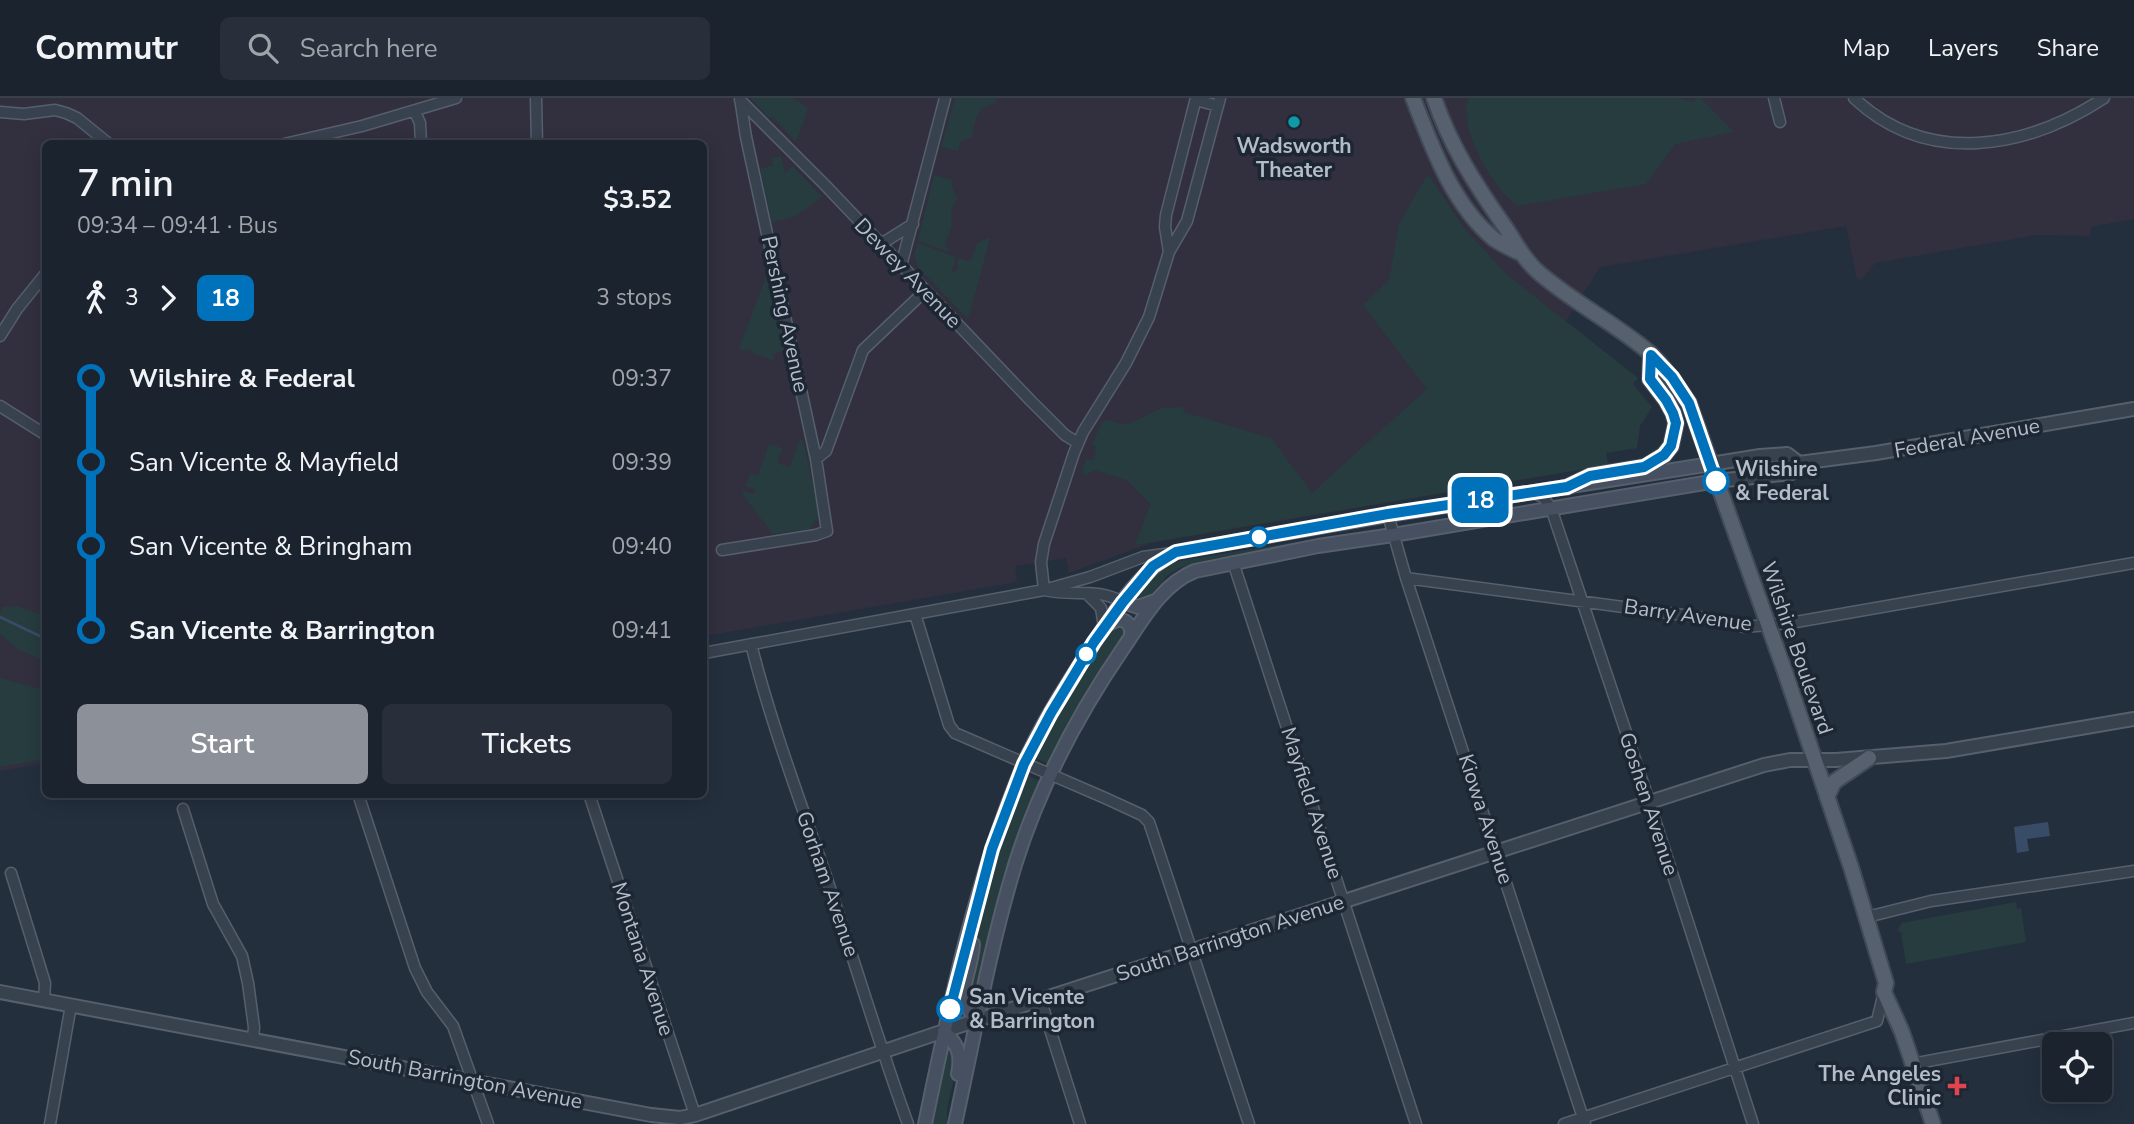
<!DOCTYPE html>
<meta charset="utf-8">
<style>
:root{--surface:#1b232e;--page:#282f3a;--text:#f1f3f6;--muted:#a0a4aa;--line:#39404a;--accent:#8c9099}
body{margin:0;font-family:"Nunito Sans",sans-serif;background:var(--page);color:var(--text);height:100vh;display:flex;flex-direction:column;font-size:26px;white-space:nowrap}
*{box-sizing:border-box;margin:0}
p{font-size:23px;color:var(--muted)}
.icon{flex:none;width:38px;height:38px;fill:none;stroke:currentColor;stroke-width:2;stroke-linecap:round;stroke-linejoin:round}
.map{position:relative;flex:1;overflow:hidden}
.side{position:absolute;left:42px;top:42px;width:665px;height:658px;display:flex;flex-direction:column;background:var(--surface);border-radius:10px;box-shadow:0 4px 18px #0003,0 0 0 2px var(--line)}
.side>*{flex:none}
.badge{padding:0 14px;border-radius:10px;font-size:24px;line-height:46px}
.controls{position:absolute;left:2042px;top:934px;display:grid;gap:14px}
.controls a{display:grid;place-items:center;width:70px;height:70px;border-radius:10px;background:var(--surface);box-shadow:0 4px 18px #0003,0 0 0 2px var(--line);font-size:35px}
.map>.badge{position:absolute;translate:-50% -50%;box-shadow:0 0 0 4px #fff}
.legs{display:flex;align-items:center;gap:10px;height:77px;padding:0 35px;font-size:23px}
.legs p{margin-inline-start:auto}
.head{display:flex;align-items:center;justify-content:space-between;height:119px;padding:0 35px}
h1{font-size:38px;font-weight:600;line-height:52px}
.primary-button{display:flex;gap:14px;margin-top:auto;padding:14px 35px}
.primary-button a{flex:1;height:80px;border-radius:10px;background:var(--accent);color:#fff;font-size:28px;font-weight:600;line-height:80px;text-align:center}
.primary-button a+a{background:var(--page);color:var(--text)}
ul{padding:0 35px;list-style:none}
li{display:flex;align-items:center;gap:24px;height:84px;font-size:26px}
li i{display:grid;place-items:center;width:10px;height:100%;margin:0 9px;background:currentColor}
li i::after{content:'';width:18px;height:18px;margin:-9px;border:5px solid;border-radius:50%;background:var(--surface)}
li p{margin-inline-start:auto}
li:first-child i{background:linear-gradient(#0000 50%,currentColor 0)}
li:last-child i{background:linear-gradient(currentColor 50%,#0000 0)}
header{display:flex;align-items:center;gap:42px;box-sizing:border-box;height:98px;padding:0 35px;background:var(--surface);border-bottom:2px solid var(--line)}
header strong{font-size:33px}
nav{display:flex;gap:38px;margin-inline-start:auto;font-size:24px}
.search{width:490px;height:63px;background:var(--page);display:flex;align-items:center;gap:18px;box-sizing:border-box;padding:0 24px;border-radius:10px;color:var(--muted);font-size:26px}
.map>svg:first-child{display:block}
</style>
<header>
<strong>Commutr</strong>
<div class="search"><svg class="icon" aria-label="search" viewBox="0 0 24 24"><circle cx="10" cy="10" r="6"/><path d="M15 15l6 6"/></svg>Search here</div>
<nav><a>Map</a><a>Layers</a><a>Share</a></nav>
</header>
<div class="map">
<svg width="2134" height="1026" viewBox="0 0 2134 1026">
<rect width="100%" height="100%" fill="#242f3e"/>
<path fill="#32303f" d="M0,0H2134V121L2090,129L2091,138L2036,137L1875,165L1861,182L1857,181L1846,128L1600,169L1566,223L1638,280L1633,286L1652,309L1640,328L1637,350L1606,355L1608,367L1151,445L1069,475L1066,460L1015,468L1017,484L704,538V46H46L45,665L0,673Z"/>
<path fill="#263c3f" d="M751,0H792L808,10L798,39L795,43L773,19L769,20Z
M955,0H997L995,5C975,10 976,21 972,39L960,44L958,53L941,49Z
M1470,0H1679L1693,4L1696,0H1701L1734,34L1675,46L1646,86L1517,108C1493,89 1458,31 1468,1Z
M781,58L785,75L793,68L822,99L794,119L772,124L760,70L773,68L772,60Z
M934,77L953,82L952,89L957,100L951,114L952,128L945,145L950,154L918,143Z
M1427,78L1430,79L1464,130L1506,176L1638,280L1633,286L1652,309L1640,328L1637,350L1606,355L1608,367L1135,447L1151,406L1127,382L1094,372L1087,377L1082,375L1083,366H1085L1086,361L1094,363L1096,349L1092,346L1102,324L1108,322L1120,326H1129L1162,310L1184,309L1183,314L1271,340L1312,395L1427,291L1363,207L1389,182L1399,125Z
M987,140L990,141L968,221L917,168L914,157L917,145L956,159L952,173L954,174L959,170L957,166L959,160L968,163L972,161L977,146Z
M766,179L771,181L786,252L773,256L774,263L754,255L750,251L744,253L739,251Z
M800,341L803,342L818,411V420L809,431L773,436L742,396L743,393L754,396L756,391L746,388L750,375L758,378L769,346L782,350L777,365L790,369Z
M1370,432V436L1182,469L1168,477L1144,504L1136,497L1158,473L1178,463Z
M17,508L45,518V563L18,551L0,536V515L4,509Z
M1118,525L1128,532L1050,664L1047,665L1037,661L1036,658C1059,612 1084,570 1113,527Z
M0,580L45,592V661L0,669Z
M1027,677L1041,684L975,910L968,892L978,846L979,816L1009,720Z
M2016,804L2017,811L2021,810L2026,844L1906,866L1901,834L1897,832L1902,825Z
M950,946L958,962L947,1011V1026H933Z"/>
<path fill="#394c67" d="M2048,724L2050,738L2027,741L2029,753L2017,755L2014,729Z"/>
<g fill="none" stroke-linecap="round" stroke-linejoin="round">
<path stroke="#394c67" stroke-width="2.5" d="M0,519L46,541"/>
<defs>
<path id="minor" d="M536,0L537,46
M1774,0L1780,24
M1854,0C1927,69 2026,51 2104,0
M740,2L824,86L1030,302L1065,337L1078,345
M1196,2L1218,8
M0,14L24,16L55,12L66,15L77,20L109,46
M415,14L420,25L421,46
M284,46L362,28L456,0
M881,146L913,126
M1169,154L1165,129L1166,117L1196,0
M901,168L945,0
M0,238L17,211L46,175
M0,308L46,337
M816,361L826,353L863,252L925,193
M1533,395L1543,399L1551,410L1645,691L1753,1026
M1388,417L1406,480L1585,1026
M722,452L816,437L827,433L816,361L746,39L740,0
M1233,464L1416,1026
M1406,480L1713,521L1744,529L1790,525L2134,465
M1044,492L1041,464L1044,446L1074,355L1083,334L1126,265L1149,219L1169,154L1187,123L1220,0
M1044,492C1075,499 1095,489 1123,504
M1087,496L1101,510L1104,529
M915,516L949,627L955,635L1105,700L1142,717L1149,724L1249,1026
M751,546C771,626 801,705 828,784C855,865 879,946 908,1026
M704,555L1044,492L1090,479L1143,459L1172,455
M358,696L415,870L427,894L453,928L488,1026
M589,696L695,1017
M183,711L213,806L242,858L248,885L254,929L253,941
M11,775L45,885L44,902
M1867,819L1931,803L2134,773
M1041,903L1080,1026
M1912,966L2134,925
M50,1026L71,907
M1564,1026L1877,923L1884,894"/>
<path id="tertiary" d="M1711,366L1760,358L1787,356L1799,365
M1716,383L1792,375L1799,365L1876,355L2134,311
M0,894L651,1017L680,1020L695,1017L944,933L1764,667L1790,662H1836L1946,653L2134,621"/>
<path id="secondary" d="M1123,504L1138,509L1155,503
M1107,527C1117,521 1124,518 1131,530V538
M973,846C971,880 952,893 977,923
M944,933C958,947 962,956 958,976
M925,1026C950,905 975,782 1023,668C1041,626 1067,586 1092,548C1114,514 1139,473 1176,454L1388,417L1711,366
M955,1026C974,940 989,852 1015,767C1039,690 1078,616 1124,549C1143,521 1162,486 1195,473L1318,448L1393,437L1716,383"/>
<path id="primary" d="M1413,0C1432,49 1452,106 1494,141C1501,146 1510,150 1518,154
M1434,0C1450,47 1475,86 1503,126C1516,144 1520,157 1537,173C1572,204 1615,225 1650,255C1666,270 1677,288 1689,305L1784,571L1851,769L1886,885L1884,894L1902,934L1933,1026
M1567,389L1590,378L1645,369L1664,357L1671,348L1676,325L1673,315L1666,302L1650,281L1651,256
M1827,699L1834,684L1869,660"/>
</defs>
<use href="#minor" stroke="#565f6c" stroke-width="13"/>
<use href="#tertiary" stroke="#565f6c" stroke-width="16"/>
<use href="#secondary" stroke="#565f6c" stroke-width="16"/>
<use href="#primary" stroke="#414a57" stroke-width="18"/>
<use href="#minor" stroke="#38414e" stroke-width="10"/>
<use href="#tertiary" stroke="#38414e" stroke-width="12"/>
<use href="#secondary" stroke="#465061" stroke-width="12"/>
<use href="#primary" stroke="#56606e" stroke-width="14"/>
</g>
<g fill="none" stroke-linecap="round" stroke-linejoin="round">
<defs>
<path id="line-1" d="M950,911L992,751L1024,666L1051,615L1094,544L1123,504L1153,468L1176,454L1388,416L1567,389L1590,378L1644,369L1664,357L1671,348L1676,325L1673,315L1666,302L1650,281L1651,257L1672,279L1689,305L1716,383"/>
</defs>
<use href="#line-1" stroke="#fff" stroke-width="16"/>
<use href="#line-1" stroke="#0072bc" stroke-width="10"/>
</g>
<circle fill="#0f9aa8" stroke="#1d2633" stroke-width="2.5" cx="1294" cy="24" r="7"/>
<g fill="#fff" stroke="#0072bc" stroke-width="3.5">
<circle cx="1716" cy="383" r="12"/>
<circle cx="1259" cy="439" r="9"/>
<circle cx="1086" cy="556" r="9"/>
<circle cx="950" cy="911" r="12"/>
</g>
<path fill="#e0444e" stroke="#1d2633" stroke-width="2.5" d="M1953.5 977.5h7v7h7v7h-7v7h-7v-7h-7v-7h7z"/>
<g text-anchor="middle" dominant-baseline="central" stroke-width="7" stroke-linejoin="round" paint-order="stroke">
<g font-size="21" font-weight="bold" fill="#b4bcc9" stroke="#1d2633">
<text x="1294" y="48">Wadsworth<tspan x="1294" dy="24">Theater</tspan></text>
<text x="1941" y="976" text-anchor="end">The Angeles<tspan x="1941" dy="24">Clinic</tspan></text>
</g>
<g font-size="21" fill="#b4bcc9" stroke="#1d2633">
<text transform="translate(908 175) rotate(46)">Dewey Avenue</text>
<text transform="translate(785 216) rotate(78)">Pershing Avenue</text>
<text transform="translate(1967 340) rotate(-10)">Federal Avenue</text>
<text transform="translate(1688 517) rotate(8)">Barry Avenue</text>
<text transform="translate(1797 550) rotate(71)">Wilshire Boulevard</text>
<text transform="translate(1312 705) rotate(72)">Mayfield Avenue</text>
<text transform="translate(1649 706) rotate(72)">Goshen Avenue</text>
<text transform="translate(1486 721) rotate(72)">Kiowa Avenue</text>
<text transform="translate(828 786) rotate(71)">Gorham Avenue</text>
<text transform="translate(1230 840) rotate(-18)">South Barrington Avenue</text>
<text transform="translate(643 861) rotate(72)">Montana Avenue</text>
<text transform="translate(465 981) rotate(11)">South Barrington Avenue</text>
</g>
<g font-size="21" font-weight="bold" fill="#b4bcc9" stroke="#1d2633" text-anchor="start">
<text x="1735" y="371">Wilshire<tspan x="1735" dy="24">&amp; Federal</tspan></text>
<text x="969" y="899">San Vicente<tspan x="969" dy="24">&amp; Barrington</tspan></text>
</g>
</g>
</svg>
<div class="controls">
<a><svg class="icon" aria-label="locate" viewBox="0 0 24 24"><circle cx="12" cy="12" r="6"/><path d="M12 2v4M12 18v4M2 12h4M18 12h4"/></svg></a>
</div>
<b class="badge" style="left:1480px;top:402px;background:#0072bc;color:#fff">18</b>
<section class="side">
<div class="head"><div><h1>7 min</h1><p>09:34 – 09:41 · Bus</p></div><b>$3.52</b></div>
<div class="legs"><svg class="icon" aria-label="walk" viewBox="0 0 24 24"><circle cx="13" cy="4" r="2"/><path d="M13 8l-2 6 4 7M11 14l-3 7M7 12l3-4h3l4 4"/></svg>3<svg class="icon" aria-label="forward" viewBox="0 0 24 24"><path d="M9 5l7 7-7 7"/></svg><b class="badge" style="background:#0072bc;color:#fff">18</b><p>3 stops</p></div>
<ul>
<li><i style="color:#0072bc"></i><b>Wilshire &amp; Federal</b><p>09:37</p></li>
<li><i style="color:#0072bc"></i><span>San Vicente &amp; Mayfield</span><p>09:39</p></li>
<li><i style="color:#0072bc"></i><span>San Vicente &amp; Bringham</span><p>09:40</p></li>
<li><i style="color:#0072bc"></i><b>San Vicente &amp; Barrington</b><p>09:41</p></li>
</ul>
<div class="primary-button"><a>Start</a><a>Tickets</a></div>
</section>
</div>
